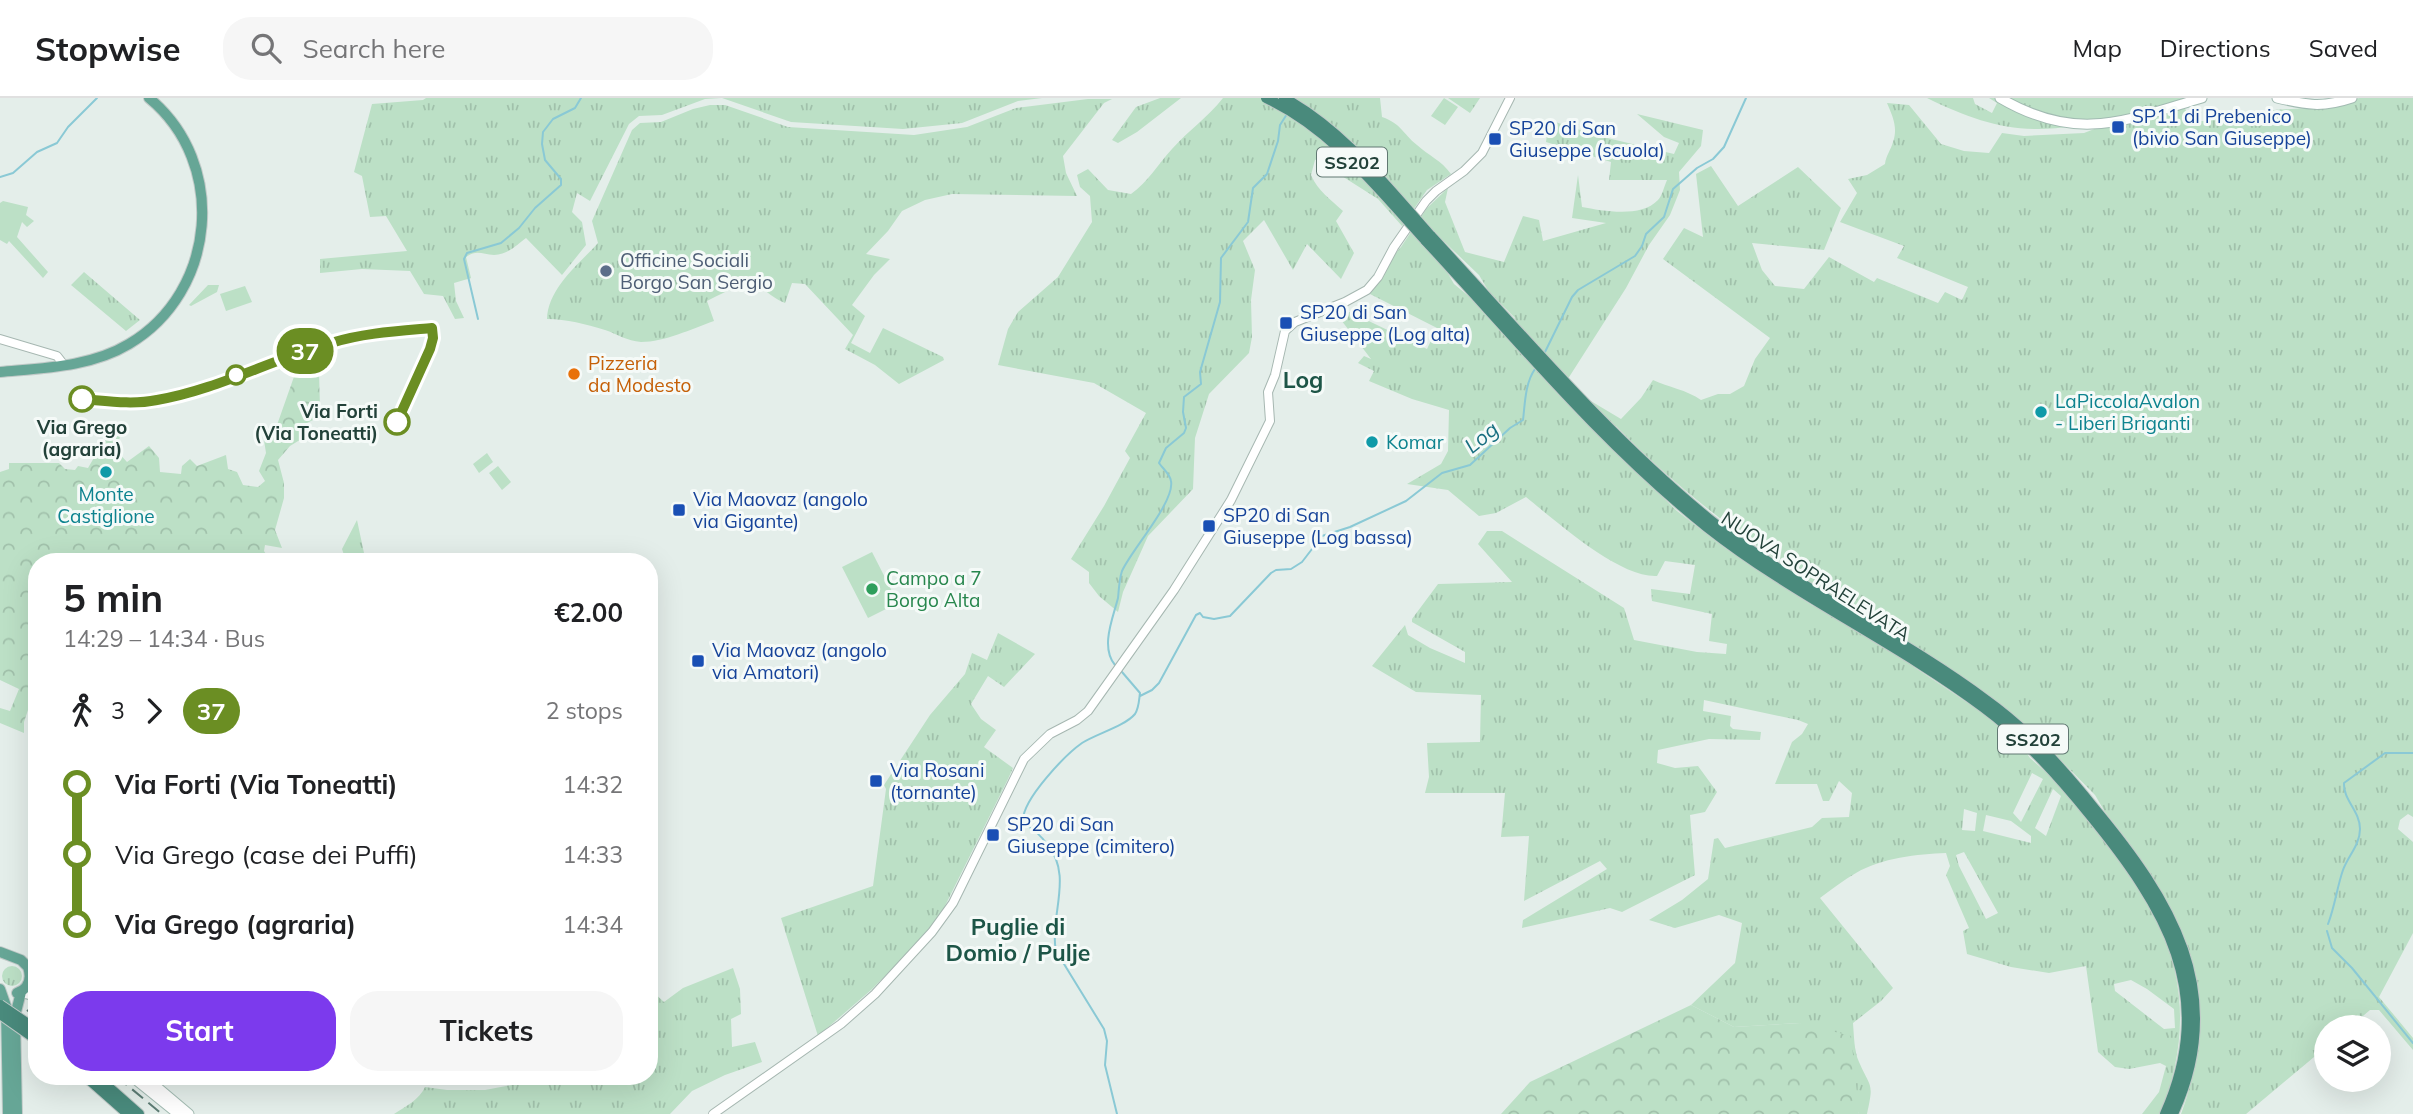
<!DOCTYPE html>
<meta charset="utf-8">
<style>
:root{--surface:#fff;--page:#f6f6f6;--text:#202124;--muted:#757577;--line:#e0e0e0;--accent:#7c3aed}
body{margin:0;font-family:Mulish,sans-serif;background:var(--page);color:var(--text);height:100vh;display:flex;flex-direction:column;font-size:26px;white-space:nowrap}
*{box-sizing:border-box;margin:0}
p{font-size:23px;color:var(--muted)}
.icon{flex:none;width:38px;height:38px;fill:none;stroke:currentColor;stroke-width:2;stroke-linecap:round;stroke-linejoin:round}
.map{position:relative;flex:1;overflow:hidden}
.sheet{position:absolute;left:28px;top:455px;width:630px;height:532px;display:flex;flex-direction:column;background:var(--surface);border-radius:28px;box-shadow:0 7px 28px #0002}
.sheet>*{flex:none}
.badge{padding:0 14px;border-radius:23px;font-size:24px;line-height:46px}
.fabs{position:absolute;left:2314px;top:917px;display:grid;gap:14px}
.fabs a{display:grid;place-items:center;width:77px;height:77px;border-radius:50%;background:var(--surface);box-shadow:0 7px 28px #0002;font-size:35px}
.map>.badge{position:absolute;translate:-50% -50%;box-shadow:0 0 0 4px #fff}
.legs{display:flex;align-items:center;gap:10px;height:77px;padding:0 35px;font-size:23px}
.legs p{margin-inline-start:auto}
.summary{display:flex;align-items:center;justify-content:space-between;height:119px;padding:0 35px}
h1{font-size:38px;font-weight:700;line-height:52px}
.button{display:flex;gap:14px;margin-top:auto;padding:14px 35px}
.button a{flex:1;height:80px;border-radius:28px;background:var(--accent);color:#fff;font-size:28px;font-weight:700;line-height:80px;text-align:center}
.button a+a{background:var(--page);color:var(--text)}
ul{padding:0 35px;list-style:none}
li{display:flex;align-items:center;gap:24px;height:70px;font-size:26px}
li i{display:grid;place-items:center;width:10px;height:100%;margin:0 9px;background:currentColor}
li i::after{content:'';width:18px;height:18px;margin:-9px;border:5px solid;border-radius:50%;background:var(--surface)}
li p{margin-inline-start:auto}
li:first-child i{background:linear-gradient(#0000 50%,currentColor 0)}
li:last-child i{background:linear-gradient(currentColor 50%,#0000 0)}
header{display:flex;align-items:center;gap:42px;box-sizing:border-box;height:98px;padding:0 35px;background:var(--surface);border-bottom:2px solid var(--line)}
header strong{font-size:33px}
nav{display:flex;gap:38px;margin-inline-start:auto;font-size:24px}
.search{width:490px;height:63px;background:var(--page);display:flex;align-items:center;gap:18px;box-sizing:border-box;padding:0 24px;border-radius:28px;color:var(--muted);font-size:26px}
.map>svg:first-child{display:block}
</style>
<header>
<strong>Stopwise</strong>
<div class="search"><svg class="icon" aria-label="search" viewBox="0 0 24 24"><circle cx="10" cy="10" r="6"/><path d="M15 15l6 6"/></svg>Search here</div>
<nav><a>Map</a><a>Directions</a><a>Saved</a></nav>
</header>
<div class="map">
<svg width="2413" height="1016" viewBox="0 0 2413 1016">
<defs>
<pattern id="grass-tufts" width="24" height="20" patternUnits="userSpaceOnUse" patternTransform="scale(1.75)"><rect width="24" height="20" fill="#bce0c6"/><path d="M3 7l-1-3M5 7V3M7 7l1-3M15 17l-1-3M17 17v-4M19 17l1-3" fill="none" stroke="#a1c1ab"/></pattern>
<pattern id="forest-crowns" width="20" height="18" patternUnits="userSpaceOnUse" patternTransform="scale(1.75)"><rect width="20" height="18" fill="#bce0c6"/><path d="M2 6a3 3 0 1 1 6 0M12 15a3 3 0 1 1 6 0" fill="none" stroke="#a1c1ab"/></pattern>
</defs>
<rect width="100%" height="100%" fill="#e4eeea"/>
<path fill="url(#grass-tufts)" fill-rule="evenodd" d="M426,0H1042L1018,3L962,25L903,31L791,24L722,0L705,1L662,17L639,18L629,26L590,103L577,95L572,114L582,124L586,147L562,177L526,140C517,147 507,157 494,157C483,157 477,151 466,159L471,180L454,185L456,203L464,220L455,221L443,198L424,196L410,173L362,171L320,175V161L407,153L386,118L370,119L362,78L354,74L372,6L423,2Z
M1160,0H1181L1137,34L1118,45L1112,42L1136,9Z
M1223,0H1380L1382,19C1402,26 1402,35 1417,47C1429,58 1441,62 1451,76L1427,92L1402,128L1378,101L1334,73L1325,57L1315,62L1311,77C1318,93 1330,101 1343,113L1336,123L1354,155L1341,181L1307,146L1293,172L1264,122L1243,143L1255,172L1251,202L1252,239L1249,255L1209,296L1195,340L1193,391L1148,438L1123,494L1118,514L1099,498L1089,485V474L1071,461L1104,408L1130,360L1125,353L1146,315L1094,285L998,267L1008,231L1018,214L1058,179L1092,124L1090,98L1080,89L1077,77L1088,71L1108,92L1131,96C1148,84 1158,66 1172,51C1188,33 1208,19 1223,0Z
M1448,0H1480L1470,15Z
M1927,0H1973L1975,6L1992,15L1997,5L1989,0H1994L2074,28C2017,37 1978,25 1927,0Z
M2007,0H2187C2145,13 2104,28 2059,20C2041,17 2024,7 2007,0Z
M2359,0H2413V719L2408,716L2400,722L2398,731L2413,744V835L2379,899L2413,940V952L2379,912H2370L2350,929H2326V949L2246,1016H2181C2198,973 2204,912 2193,867L2175,874C2186,924 2178,969 2161,1016H2142L2159,994L2166,968L2160,965L2129,971L2115,969L2098,954L2086,868L2049,875L2011,869L1967,856L1963,833L1969,830L1946,777L1950,768L1946,755C1918,756 1881,760 1856,775C1844,782 1832,791 1820,800L1893,890L1881,903L1853,925C1854,937 1854,953 1859,964C1871,991 1874,984 1867,1016H1858L1859,1014L1800,925L1734,929L1691,907L1735,865L1742,825L1719,817L1675,830L1649,822L1682,802L1708,781L1714,741L1718,740L1725,750L1812,729L1822,720L1849,719L1852,695L1839,683L1829,703H1823L1817,686H1775L1792,644L1802,636L1808,626L1798,622L1704,602L1703,613L1731,618L1730,628L1733,631L1761,634L1760,642L1709,641L1658,652L1657,665L1675,670L1698,668L1717,694L1705,714L1690,717L1695,777L1622,814L1610,810L1522,830L1523,822L1607,771L1600,763L1524,803L1529,738L1501,739L1505,695H1425L1429,679L1427,645L1480,644L1481,597L1416,594L1372,568L1405,527L1408,537L1430,550L1465,565V554L1412,524V521L1438,486L1512,484L1478,446L1487,433H1502L1624,510L1634,542L1697,554L1726,556L1727,546L1709,543L1712,516L1652,503L1651,491L1690,496L1695,467L1665,463L1657,478C1619,480 1556,423 1526,399L1496,415L1479,418L1448,392L1407,386L1441,366L1448,353L1449,312L1412,301L1369,283L1374,273L1358,265L1364,258L1371,261L1338,218L1350,214L1427,251L1437,230L1370,196L1380,172L1401,149L1427,110L1448,90L1445,104L1465,154L1504,164L1523,118L1539,122L1543,143L1606,125L1572,120L1578,77L1582,109C1604,113 1641,120 1658,102C1662,98 1664,89 1667,82H1609L1611,64L1546,44L1549,22L1599,38L1674,56L1679,45L1664,39L1637,16L1703,32L1701,48L1679,74L1680,92L1670,117L1649,147L1626,190L1564,287L1621,321L1641,300L1653,282C1668,289 1687,292 1701,302L1718,296H1730L1744,288L1755,261L1770,240L1663,161L1684,130L1703,139L1696,76L1711,68L1738,108L1798,69L1841,110L1824,152L1752,145L1762,172L1775,188L1804,191L1829,159L1874,184L1877,180L1938,205L1945,194L1962,202L1968,189L1897,160L1904,148L1840,124L1857,95L1848,81L1867,77L1885,66C1886,57 1891,52 1893,44C1898,30 1893,19 1887,5L1909,7L1941,46L1964,53L1989,55L2002,35L2024,38L2084,35L2097,30L2126,26L2184,9L2193,24C2220,22 2246,15 2274,12C2308,9 2325,13 2359,0ZM1434,134L1479,177L1489,194L1515,220L1502,234L1477,205L1454,186L1446,172L1421,146ZM1616,328C1678,392 1748,444 1822,492L1813,508L1725,450L1677,413L1602,340ZM1923,553L1990,599L2035,636L2095,697L2105,714L2130,746L2116,756L2056,683L2030,660L2020,645L1983,615L1914,569ZM2032,675L2043,681L2021,724L2013,715ZM2053,691L2061,698L2046,738L2035,730ZM1964,711L1977,715L1975,733L1962,732ZM1986,717L2011,723L2031,738V745L1983,733ZM1964,754L1998,815L1986,821L1959,768L1956,757ZM2131,882L2147,891L2174,911L2175,930L2164,931L2115,893L2114,886Z
M1088,1H1112L1104,5L1063,58L1066,75L1077,98L952,96L925,102L902,113L888,133L866,156L890,161L874,177L852,207L865,218L851,245L870,255L883,230L943,259L944,262L899,286L875,267L845,251L853,237L805,186L792,185L785,205C775,201 770,196 761,190C746,181 721,196 707,203L714,223C691,231 665,244 641,244C627,243 617,236 605,232C585,226 567,221 547,221C548,190 579,166 598,145L592,123L632,32L640,25L661,24L693,11L710,7H725L788,29L914,37L967,29L1016,10Z
M84,174L140,222L126,233L71,187Z
M357,422L364,455L360,457H344L342,451Z
M998,535L1035,556L1004,589L988,578L971,606L981,621L996,632L984,649L1013,670L1008,681L940,818L914,849L871,892L818,938L781,820L873,788L886,691L884,687L930,617L965,576L972,555L987,562Z
M2 878a10 10 0 1 1 20 0a10 10 0 1 1-20 0Z
M733,870L740,891L741,916L731,921L732,949L755,944L762,964L725,977L692,993L670,1016H394C405,1009 420,1001 425,989L447,992H485L512,987L533,978H649V953L656,951L649,930V896L652,893L664,904L683,890Z"/>
<path fill="url(#forest-crowns)" d="M296,273H319L320,310L313,322L297,330L303,340L290,348L278,362L284,385V400L275,432L282,450L265,447L264,453L271,464H37V612H28L24,624V635L0,625V610L10,613L19,591L0,582V374L9,371V365H59L65,371L75,372L78,368L88,370L110,332L121,333L117,353L127,364L149,348L159,360L160,374L181,376L182,368L190,361L197,368L226,357L228,371L237,374L243,387L258,389L265,383L259,373L266,355L264,342L277,327Z
M1691,907L1734,929L1800,925L1851,938L1859,1014L1858,1016H1501L1530,984Z"/>
<path fill="#bce0c6" d="M1444,0L1458,9L1445,27L1431,18Z
M3,103L28,109L26,117L34,123L27,129L22,124L17,139L48,174L43,180L9,143L7,146L0,142V105Z
M208,187H219L217,194L191,208L189,207Z
M245,188L252,204L226,213L220,196Z
M487,355L493,364L479,375L473,366Z
M498,368L511,384L502,392L489,375Z
M872,454L898,505L868,520L842,469Z"/>
<g fill="none" stroke-linecap="round" stroke-linejoin="round">
<path stroke="#8ac9d5" stroke-width="2" d="M0,79L13,75L37,54L57,45L68,29L97,0
M478,221L464,161L467,155L501,145L519,130L535,110L561,87V81L545,62L542,46L543,34L553,21L575,10L581,0
M1545,254L1572,199L1578,192L1635,158L1642,148L1646,136L1664,119L1673,91L1697,70L1713,61L1724,49L1746,0
M1115,567C1100,549 1113,520 1118,500C1119,491 1119,482 1122,473C1132,451 1175,404 1171,383C1170,376 1163,371 1159,365L1166,350L1184,335L1186,330L1183,314L1184,299L1201,286L1200,274L1220,204L1221,160L1248,124L1253,90L1267,76L1278,43L1280,27L1287,16
M1140,598L1152,592L1159,585L1196,517L1200,515L1203,519L1214,521L1230,518L1271,475L1276,472L1291,471L1302,464L1322,438L1350,429L1406,403L1442,375L1470,367L1510,330L1523,322C1525,306 1525,285 1535,271
M1023,722C1023,701 1065,657 1082,645C1096,636 1125,628 1135,616C1139,610 1139,602 1140,595L1122,574
M1026,727C1035,732 1041,738 1047,746C1074,778 1049,818 1056,853L1104,931L1107,943L1105,967L1117,1016
M2328,826C2335,808 2337,789 2343,772C2348,758 2360,747 2360,731C2360,713 2343,702 2344,685L2385,655H2413
M2327,833L2332,850L2352,870L2413,945"/>
<defs>
<path id="tertiary" d="M0,241L57,258L64,267
M713,1016L841,926L875,896L932,834L953,805L1024,661L1050,636L1077,622L1088,613L1174,492L1231,402L1270,323L1268,294L1275,277L1285,233L1295,224L1345,204L1367,192L1378,179L1394,149L1426,103L1436,93L1464,73L1482,55L1510,0"/>
<path id="secondary" d="M2000,0C2077,45 2124,23 2202,0
M2277,0C2307,7 2322,10 2352,0
M21,894L37,899
M131,978L178,1016
M144,978L189,1016"/>
<path id="primary" d="M0,274C43,270 91,269 129,246C217,194 228,65 149,0
M0,854L21,862L28,869C32,881 28,891 17,895
M0,891L6,908L8,1016
M17,1016L15,918L21,894"/>
<path id="trunk" d="M1430,137C1520,234 1606,337 1709,421C1795,490 1897,536 1986,602C2028,632 2062,670 2094,710C2170,801 2229,895 2173,1016
M1425,142C1516,240 1602,345 1707,429C1793,497 1895,543 1983,609C2024,639 2058,677 2090,717C2165,809 2219,895 2165,1016
M85,978L128,1016
M96,978L139,1016"/>
</defs>
<use href="#tertiary" stroke="#a6b7b1" stroke-width="10"/>
<use href="#secondary" stroke="#a2bbb2" stroke-width="11"/>
<use href="#primary" stroke="#c1cac8" stroke-width="12"/>
<use href="#trunk" stroke="#c1cac8" stroke-width="12"/>
<use href="#tertiary" stroke="#fff" stroke-width="8"/>
<use href="#secondary" stroke="#fff" stroke-width="9"/>
<use href="#primary" stroke="#66a696" stroke-width="10"/>
<use href="#trunk" stroke="#498a7c" stroke-width="10"/>
<path stroke="#5d7c74" stroke-width="2" stroke-dasharray="14 7" stroke-linecap="butt" d="M27,912L37,920
M116,978L162,1016"/>
<defs>
<path id="trunk-bridge" d="M1266,0C1331,30 1378,90 1425,142
M1284,0C1343,32 1386,88 1430,137
M0,907L37,932
M0,916L37,942"/>
</defs>
<use href="#trunk-bridge" stroke="#c1cac8" stroke-width="12" stroke-linecap="butt"/>
<use href="#trunk-bridge" stroke="#498a7c" stroke-width="10"/>
</g>
<g fill="none" stroke-linecap="round" stroke-linejoin="round">
<defs>
<path id="line-1" d="M82,301C107,303 132,307 157,302C217,292 272,261 331,245C363,235 398,233 432,230L433,240L430,251L397,324"/>
</defs>
<use href="#line-1" stroke="#fff" stroke-width="16"/>
<use href="#line-1" stroke="#6b8e23" stroke-width="10"/>
</g>
<g fill="#1a4fb4" stroke="#f5faf8" stroke-width="2.5">
<rect x="2111" y="22" width="14" height="14" rx="3.5"/>
<rect x="1488" y="34" width="14" height="14" rx="3.5"/>
<rect x="1279" y="218" width="14" height="14" rx="3.5"/>
<rect x="672" y="405" width="14" height="14" rx="3.5"/>
<rect x="1202" y="421" width="14" height="14" rx="3.5"/>
<rect x="691" y="556" width="14" height="14" rx="3.5"/>
<rect x="869" y="676" width="14" height="14" rx="3.5"/>
<rect x="986" y="730" width="14" height="14" rx="3.5"/>
</g>
<circle fill="#5c6f8a" stroke="#f5faf8" stroke-width="2.5" cx="606" cy="173" r="7"/>
<circle fill="#e8710a" stroke="#f5faf8" stroke-width="2.5" cx="574" cy="276" r="7"/>
<g fill="#fff" stroke="#6b8e23" stroke-width="3.5">
<circle cx="236" cy="277" r="9"/>
<circle cx="82" cy="301" r="12"/>
<circle cx="397" cy="324" r="12"/>
</g>
<g fill="#0f9aa8" stroke="#f5faf8" stroke-width="2.5">
<circle cx="2041" cy="314" r="7"/>
<circle cx="1372" cy="344" r="7"/>
<circle cx="106" cy="374" r="7"/>
</g>
<circle fill="#2e9e5b" stroke="#f5faf8" stroke-width="2.5" cx="872" cy="491" r="7"/>
<g text-anchor="middle" dominant-baseline="central" stroke-width="6" stroke-linejoin="round" paint-order="stroke">
<g fill="#f5faf8" stroke="#617872" stroke-width="2">
<rect x="1317" y="49.5" width="70" height="29" rx="5"/>
<rect x="1998" y="626.5" width="70" height="29" rx="5"/>
</g>
<g font-size="18" font-weight="bold" fill="#224139">
<text x="1352" y="64">SS202</text>
<text x="2033" y="641">SS202</text>
</g>
<g font-size="19" fill="#164399" stroke="#f5faf8" text-anchor="start">
<text x="2132" y="18">SP11 di Prebenico<tspan x="2132" dy="22">(bivio San Giuseppe)</tspan></text>
<text x="1509" y="30">SP20 di San<tspan x="1509" dy="22">Giuseppe (scuola)</tspan></text>
<text x="1300" y="214">SP20 di San<tspan x="1300" dy="22">Giuseppe (Log alta)</tspan></text>
<text x="693" y="401">Via Maovaz (angolo<tspan x="693" dy="22">via Gigante)</tspan></text>
<text x="1223" y="417">SP20 di San<tspan x="1223" dy="22">Giuseppe (Log bassa)</tspan></text>
<text x="712" y="552">Via Maovaz (angolo<tspan x="712" dy="22">via Amatori)</tspan></text>
<text x="890" y="672">Via Rosani<tspan x="890" dy="22">(tornante)</tspan></text>
<text x="1007" y="726">SP20 di San<tspan x="1007" dy="22">Giuseppe (cimitero)</tspan></text>
</g>
<g font-size="19" fill="#4e5e75" stroke="#f5faf8" text-anchor="start">
<text x="620" y="162">Officine Sociali<tspan x="620" dy="22">Borgo San Sergio</tspan></text>
</g>
<g font-size="19" fill="#c56008" stroke="#f5faf8" text-anchor="start">
<text x="588" y="265">Pizzeria<tspan x="588" dy="22">da Modesto</tspan></text>
</g>
<g font-size="19" fill="#0d838f" stroke="#f5faf8" text-anchor="start">
<text x="2055" y="303">LaPiccolaAvalon<tspan x="2055" dy="22">- Liberi Briganti</tspan></text>
<text x="1386" y="344">Komar</text>
<text x="106" y="396" text-anchor="middle">Monte<tspan x="106" dy="22">Castiglione</tspan></text>
</g>
<g font-size="19" font-weight="bold" fill="#224139" stroke="#f5faf8" text-anchor="end">
<text x="378" y="313">Via Forti<tspan x="378" dy="22">(Via Toneatti)</tspan></text>
<text x="82" y="329" text-anchor="middle">Via Grego<tspan x="82" dy="22">(agraria)</tspan></text>
</g>
<g font-size="19" fill="#224139" stroke="#f5faf8">
<text transform="translate(1816 478) rotate(33)">NUOVA SOPRAELEVATA</text>
</g>
<g font-size="19" fill="#27864d" stroke="#f5faf8" text-anchor="start">
<text x="886" y="480">Campo a 7<tspan x="886" dy="22">Borgo Alta</tspan></text>
</g>
<g font-size="21" font-style="italic" fill="#186f81" stroke="#f5faf8">
<text transform="translate(1481 339) rotate(-39)">Log</text>
</g>
<g font-size="23" font-weight="bold" fill="#1d5547" stroke="#f5faf8">
<text x="1303" y="281">Log</text>
<text x="1018" y="828">Puglie di<tspan x="1018" dy="26">Domio / Pulje</tspan></text>
</g>
</g>
</svg>
<div class="fabs">
<a><svg class="icon" aria-label="layers" viewBox="0 0 24 24"><path d="M12 4l9 5-9 5-9-5zM3 14l9 5 9-5"/></svg></a>
</div>
<b class="badge" style="left:305px;top:253px;background:#6b8e23;color:#fff">37</b>
<section class="sheet">
<div class="summary"><div><h1>5 min</h1><p>14:29 – 14:34 · Bus</p></div><b>€2.00</b></div>
<div class="legs"><svg class="icon" aria-label="walk" viewBox="0 0 24 24"><circle cx="13" cy="4" r="2"/><path d="M13 8l-2 6 4 7M11 14l-3 7M7 12l3-4h3l4 4"/></svg>3<svg class="icon" aria-label="forward" viewBox="0 0 24 24"><path d="M9 5l7 7-7 7"/></svg><b class="badge" style="background:#6b8e23;color:#fff">37</b><p>2 stops</p></div>
<ul>
<li><i style="color:#6b8e23"></i><b>Via Forti (Via Toneatti)</b><p>14:32</p></li>
<li><i style="color:#6b8e23"></i><span>Via Grego (case dei Puffi)</span><p>14:33</p></li>
<li><i style="color:#6b8e23"></i><b>Via Grego (agraria)</b><p>14:34</p></li>
</ul>
<div class="button"><a>Start</a><a>Tickets</a></div>
</section>
</div>
